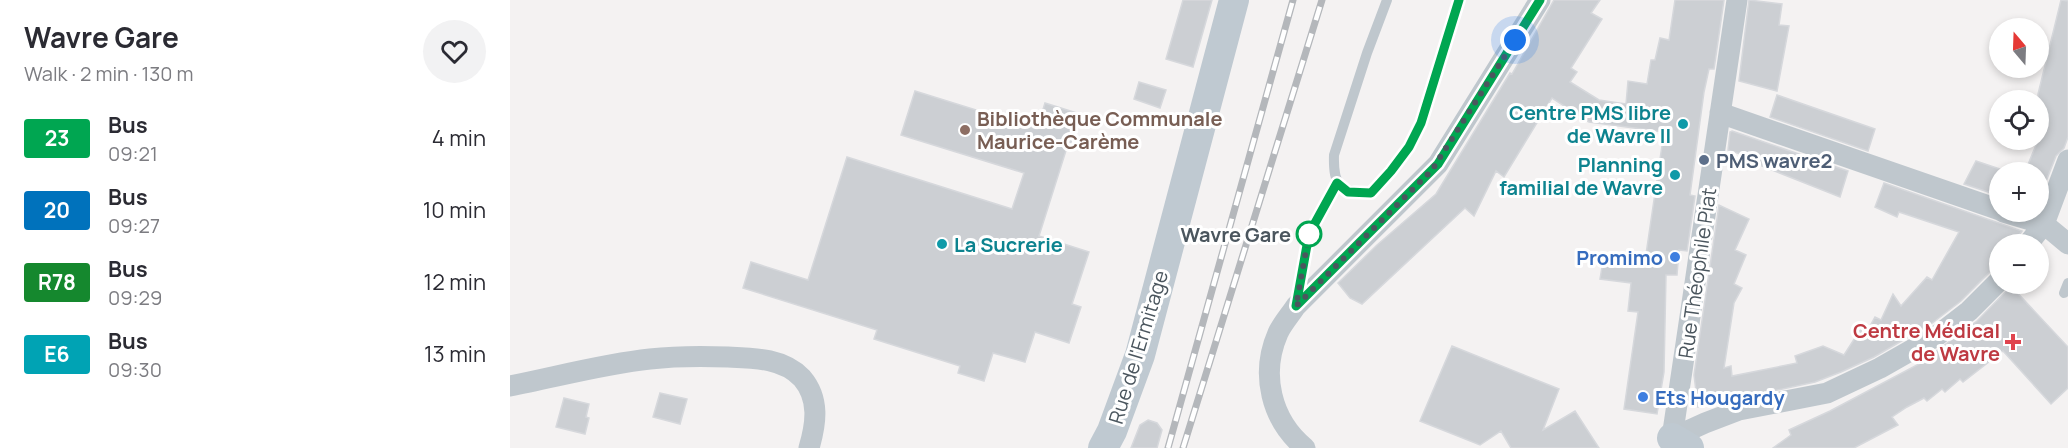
<!DOCTYPE html>
<meta charset="utf-8">
<style>
:root{--surface:#fff;--page:#f2f2f3;--text:#2b2b33;--muted:#7c7c81}
body{margin:0;font-family:Manrope,sans-serif;background:var(--page);color:var(--text);height:100vh;display:flex;flex-direction:column;font-size:22px;white-space:nowrap}
*{box-sizing:border-box;margin:0}
p{font-size:20px;color:var(--muted)}
.icon{flex:none;width:33px;height:33px;fill:none;stroke:currentColor;stroke-width:2;stroke-linecap:round;stroke-linejoin:round}
.map{position:relative;flex:1;overflow:hidden}
.sheet{display:flex;flex-direction:column;background:var(--surface);width:510px}
.sheet>*{flex:none}
.badge{padding:0 12px;border-radius:4px;font-size:21px;line-height:39px}
.needle{width:39px;rotate:341deg}
.fabs{position:absolute;left:1479px;top:18px;display:grid;gap:12px}
.fabs a{display:grid;place-items:center;width:60px;height:60px;border-radius:50%;background:var(--surface);box-shadow:0 3px 9px #0003;font-size:30px}
.you{position:absolute;width:30px;height:30px;margin:-15px;border:4px solid #fff;border-radius:50%;background:#1a73e8;box-shadow:0 0 0 9px #1a73e833}
.map>.badge{position:absolute;translate:-50% -50%;box-shadow:0 0 0 3px #fff}
.round{display:grid;place-items:center;flex:none;width:63px;height:63px;border-radius:32px;background:var(--page)}
.head{display:flex;align-items:center;justify-content:space-between;height:102px;padding:0 24px}
h1{font-size:28px;font-weight:700;line-height:45px}
ul{padding:0;list-style:none}
li{display:flex;align-items:center;gap:18px;height:72px;padding:0 24px}
li div{flex:1}
li b{display:block;font-size:22px}
li em{font-style:normal}
li .badge{min-width:66px;font-weight:700;text-align:center}
main{display:flex;flex:1;min-height:0}
.map>svg:first-child{display:block}
</style>
<main>
<section class="sheet">
<div class="head"><div><h1>Wavre Gare</h1><p>Walk · 2 min · 130 m</p></div><a class="round"><svg class="icon" aria-label="heart" viewBox="0 0 24 24"><path d="M12 20l-8-8c-3-5 5-10 8-4 3-6 11-1 8 4z"/></svg></a></div>
<ul>
<li><span class="badge" style="background:#00a651;color:#fff">23</span><div><b>Bus</b><p>09:21</p></div><em>4 min</em></li>
<li><span class="badge" style="background:#0072bc;color:#fff">20</span><div><b>Bus</b><p>09:27</p></div><em>10 min</em></li>
<li><span class="badge" style="background:#15882e;color:#fff">R78</span><div><b>Bus</b><p>09:29</p></div><em>12 min</em></li>
<li><span class="badge" style="background:#00a3b4;color:#fff">E6</span><div><b>Bus</b><p>09:30</p></div><em>13 min</em></li>
</ul>
</section>
<div class="map">
<svg width="1558" height="448" viewBox="0 0 1558 448">
<rect width="100%" height="100%" fill="#f4f2f2"/>
<path fill="#cccfd3" stroke="#d6d8dc" stroke-width="1.5" d="M673,0H702L683,67L656,59Z
M1044,0H1090L1081,13L1092,19L1061,68L1067,72L1060,82L1089,100L1116,104L1118,81L1137,84L1141,60H1145L1150,38L1159,40L1165,0H1214L1204,69H1199L1194,92L1180,195L1185,196L1177,251L1169,250L1167,275H1156L1154,372L1147,414L1114,409L1128,312L1118,311L1121,283L1090,279L1094,255L1135,261L1154,132L1079,122L1042,98L994,177L986,171L964,216L955,208L852,304L840,298L828,283L867,245L926,194L1000,73L1002,74Z
M1239,0L1272,4L1269,25L1279,26L1267,91L1229,81Z
M1551,0L1558,1V137L1554,148L1546,156L1528,202V172H1515L1528,140V94Z
M629,82L656,90L650,108L624,99Z
M405,91L527,129L535,103L570,114L561,142L559,141L529,236L579,252L562,304L571,307L559,343L525,332L515,362L483,353L474,381L448,373L450,366L364,339L367,330L233,288L241,262L298,280L337,157L502,209L514,173L391,135Z
M1267,95L1365,129L1358,151L1260,117Z
M1222,131L1338,171L1330,197L1247,164L1248,160L1218,150L1220,132Z
M1466,161L1490,169V196L1454,184Z
M1374,183L1512,231L1502,244H1490V268L1481,271L1451,301L1421,324L1364,357L1331,372L1305,382L1188,407L1184,375L1209,205L1239,219L1225,250L1236,255L1224,284L1232,288L1224,303L1214,368L1221,366L1222,376L1287,363L1285,356L1313,346L1334,355L1350,330L1356,333L1365,317L1371,320L1383,294L1391,306L1417,277L1422,280L1449,232L1389,212L1387,217L1365,207Z
M1501,286L1558,347V388L1541,404L1493,351L1453,382L1450,379L1435,392L1432,389L1417,401L1414,398L1397,407L1382,417L1388,425L1344,448H1263L1281,435L1279,430L1320,411L1426,355L1425,352L1467,321Z
M942,346L1049,389L1033,430L1065,411L1089,448H1001L991,431L970,445L910,421Z
M150,393L177,399L170,424L143,417Z
M54,398L79,404L76,417L79,418L75,434L46,427Z
M638,420L647,423L652,430L647,448H621L630,425Z"/>
<g fill="none" stroke-linecap="round" stroke-linejoin="round">
<path stroke="#bfc7cd" stroke-width="10" d="M877,0L857,53L824,155C823,187 830,191 861,193L881,171L899,147L911,123L949,0
M1554,293L1558,283
M787,301L799,234L827,183"/>
<path stroke="#bfc7cd" stroke-width="21" d="M1210,113L1490,210
M1493,212L1534,224L1558,244
M1518,244L1534,224L1558,160
M0,386C46,377 93,364 140,359C166,356 192,356 218,357C243,358 273,358 292,378C310,399 306,424 299,448
M1162,438L1227,0
M1162,438L1195,423L1229,410L1317,393L1370,368L1428,335L1459,311L1490,280
M795,448C761,420 750,374 768,333C772,324 780,315 786,306L928,164L1030,0"/>
<path stroke="#bfc9d1" stroke-width="30" d="M1162,438L1179,448
M593,448L602,431L630,355L724,0"/>
<defs>
<path id="rail" d="M658,448L783,0
M673,448L812,0"/>
</defs>
<use href="#rail" stroke="#b4b7bb" stroke-width="7"/>
<use href="#rail" stroke="#fff" stroke-width="4.5" stroke-dasharray="14" stroke-linecap="butt"/>
</g>
<g fill="none" stroke-linecap="round" stroke-linejoin="round">
<defs>
<path id="line" d="M949,0L911,123L899,147L881,171L861,193L838,192L827,183L799,234L786,306L928,164L1030,0"/>
</defs>
<use href="#line" stroke="#fff" stroke-width="14"/>
<use href="#line" stroke="#00a651" stroke-width="9"/>
<path stroke="#4b565e" stroke-width="6" stroke-dasharray="0 10.8" d="M799,234L786,306L922,170L1005,40"/>
</g>
<g fill="#0f9aa8" stroke="#fff" stroke-width="2">
<circle cx="1173" cy="124" r="6"/>
<circle cx="1165" cy="175" r="6"/>
<circle cx="432" cy="244" r="6"/>
</g>
<circle fill="#8d6e63" stroke="#fff" stroke-width="2" cx="455" cy="130" r="6"/>
<circle fill="#5c6f8a" stroke="#fff" stroke-width="2" cx="1194" cy="160" r="6"/>
<circle fill="#fff" stroke="#00a651" stroke-width="3" cx="799" cy="234" r="12"/>
<g fill="#3f7fe0" stroke="#fff" stroke-width="2">
<circle cx="1165" cy="257" r="6"/>
<circle cx="1133" cy="397" r="6"/>
</g>
<path fill="#e0444e" stroke="#fff" stroke-width="2" d="M1500 333h6v6h6v6h-6v6h-6v-6h-6v-6h6z"/>
<g text-anchor="middle" dominant-baseline="central" stroke-width="6" stroke-linejoin="round" paint-order="stroke">
<g font-size="20" font-weight="bold" fill="#0d838f" stroke="#fff" text-anchor="end">
<text x="1161" y="112">Centre PMS libre<tspan x="1161" dy="23">de Wavre II</tspan></text>
<text x="1153" y="164">Planning<tspan x="1153" dy="23">familial de Wavre</tspan></text>
<text x="444" y="244" text-anchor="start">La Sucrerie</text>
</g>
<g font-size="20" font-weight="bold" fill="#785e54" stroke="#fff" text-anchor="start">
<text x="467" y="118">Bibliothèque Communale<tspan x="467" dy="23">Maurice-Carème</tspan></text>
</g>
<g font-size="20" font-weight="bold" fill="#4e5e75" stroke="#fff" text-anchor="start">
<text x="1206" y="160">PMS wavre2</text>
</g>
<g font-size="20" font-weight="bold" fill="#4b565e" stroke="#fff" text-anchor="end">
<text x="781" y="234">Wavre Gare</text>
</g>
<g font-size="20" font-weight="bold" fill="#366cbe" stroke="#fff" text-anchor="end">
<text x="1153" y="257">Promimo</text>
<text x="1145" y="397" text-anchor="start">Ets Hougardy</text>
</g>
<g font-size="20" fill="#4b565e" stroke="#fff">
<text transform="translate(1187 273) rotate(-82)">Rue Théophile Piat</text>
<text transform="translate(628 347) rotate(-73)">Rue de l'Ermitage</text>
</g>
<g font-size="20" font-weight="bold" fill="#be3a42" stroke="#fff" text-anchor="end">
<text x="1490" y="330">Centre Médical<tspan x="1490" dy="23">de Wavre</tspan></text>
</g>
</g>
</svg>
<div class="fabs">
<a><svg class="needle" viewBox="-14 -14 28 28"><path d="M0-13l5 13h-10z" fill="#e53935"/><path d="M0 13l5-13h-10z" fill="#7c7c81"/></svg></a>
<a><svg class="icon" aria-label="locate" viewBox="0 0 24 24"><circle cx="12" cy="12" r="6"/><path d="M12 2v4M12 18v4M2 12h4M18 12h4"/></svg></a>
<a>+</a>
<a>−</a>
</div>
<div class="you" style="left:1005px;top:40px"></div>
</div>
</main>
